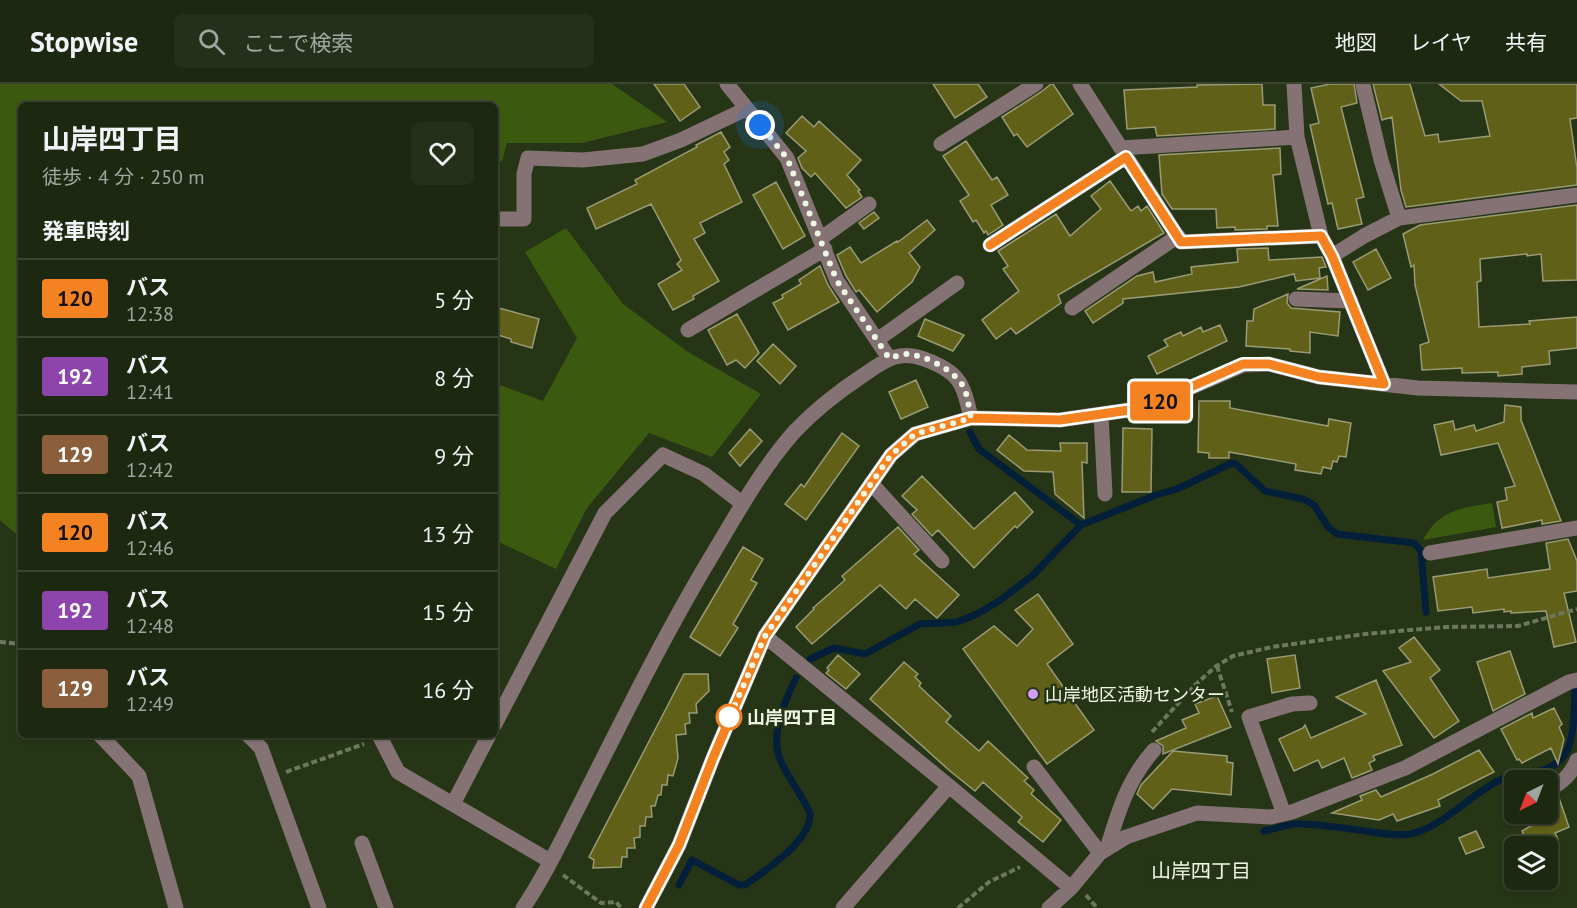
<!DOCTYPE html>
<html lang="ja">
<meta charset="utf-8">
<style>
:root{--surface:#1d2811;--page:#25301a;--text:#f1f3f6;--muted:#a0a69f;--line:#3b4431}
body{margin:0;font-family:"PT Sans","Noto Sans JP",sans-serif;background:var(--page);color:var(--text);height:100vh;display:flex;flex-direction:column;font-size:22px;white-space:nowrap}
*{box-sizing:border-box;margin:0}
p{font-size:20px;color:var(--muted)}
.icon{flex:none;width:33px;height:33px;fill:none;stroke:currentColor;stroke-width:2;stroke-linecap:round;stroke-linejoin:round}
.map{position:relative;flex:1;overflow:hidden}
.details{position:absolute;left:18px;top:18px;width:480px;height:636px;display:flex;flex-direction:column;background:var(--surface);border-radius:9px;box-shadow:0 2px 4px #0004,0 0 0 2px var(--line)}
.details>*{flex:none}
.badge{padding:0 12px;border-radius:4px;font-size:21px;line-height:39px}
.needle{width:39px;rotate:222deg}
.controls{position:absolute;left:1504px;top:686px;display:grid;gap:12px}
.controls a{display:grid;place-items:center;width:54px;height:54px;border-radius:9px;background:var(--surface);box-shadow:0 2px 4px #0004,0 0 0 2px var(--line);font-size:30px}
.you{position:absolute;width:30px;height:30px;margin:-15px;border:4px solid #fff;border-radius:50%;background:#1a73e8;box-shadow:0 0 0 9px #1a73e833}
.map>.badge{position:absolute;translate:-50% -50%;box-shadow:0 0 0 3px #fff}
h2{padding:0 24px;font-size:22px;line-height:54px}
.round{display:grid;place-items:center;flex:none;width:63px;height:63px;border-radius:9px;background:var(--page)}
.overview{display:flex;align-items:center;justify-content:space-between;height:102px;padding:0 24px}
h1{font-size:28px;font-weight:700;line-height:45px}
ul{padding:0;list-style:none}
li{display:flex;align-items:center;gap:18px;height:78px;padding:0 24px;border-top:2px solid var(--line)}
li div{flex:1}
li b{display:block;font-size:22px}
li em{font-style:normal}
li .badge{min-width:66px;font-weight:700;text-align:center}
header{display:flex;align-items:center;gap:36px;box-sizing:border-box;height:84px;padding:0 30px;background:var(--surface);border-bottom:2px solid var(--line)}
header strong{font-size:28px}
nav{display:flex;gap:33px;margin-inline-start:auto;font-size:21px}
.search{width:420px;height:54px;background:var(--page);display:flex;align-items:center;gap:15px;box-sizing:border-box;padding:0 21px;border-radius:9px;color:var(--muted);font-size:22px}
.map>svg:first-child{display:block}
</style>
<header>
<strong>Stopwise</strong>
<div class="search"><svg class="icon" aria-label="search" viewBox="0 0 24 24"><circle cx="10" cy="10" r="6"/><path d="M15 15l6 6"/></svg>ここで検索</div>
<nav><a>地図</a><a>レイヤ</a><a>共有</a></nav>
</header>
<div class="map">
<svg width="1577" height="824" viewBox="0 0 1577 824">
<rect width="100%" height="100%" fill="#273517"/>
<path fill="#3c5a0f" d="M0,0H612L667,38L582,59H507L502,77H495V21H21V454L0,436Z
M566,144L623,220L688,268L761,310L712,373L649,349L587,424L556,485L495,456V299L543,317L577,254L525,168Z
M1492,419L1496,443L1423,456C1439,426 1461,424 1492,419Z"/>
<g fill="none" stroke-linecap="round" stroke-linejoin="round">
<path stroke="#031f3a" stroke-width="7" d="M970,348L979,365L1081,441
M810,575L834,564L865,570L920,540L957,538L977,530L999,517L1032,492L1081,441L1156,411L1177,405L1232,379L1236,380L1265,407L1303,415L1314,421L1328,443L1337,450L1414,459L1421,467L1426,528
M1264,747C1275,745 1285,741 1296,740C1313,739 1334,743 1351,745C1370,747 1391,753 1410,750C1439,746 1472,709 1500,696C1521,686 1547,693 1563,673C1575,660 1574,624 1575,606
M679,801L692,776L739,801H745C765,787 812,756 810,729C802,712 790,696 782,680C768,653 784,619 796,594"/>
</g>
<path fill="#606018" stroke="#999b75" stroke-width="1.5" d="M654,0H684L700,23L680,37Z
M933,0H978L987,13L955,34Z
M1051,0H1053L1073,30L1027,63L1017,50L1014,52L1002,33L1041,8Z
M1262,0L1263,21H1275V45L1157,52L1155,43L1127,45L1124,6L1197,3V1Z
M1330,0H1354L1357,19L1341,23L1364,113L1356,115L1362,140L1338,145L1332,119L1328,120L1310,41L1319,39L1311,4Z
M1373,0H1410L1425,52L1438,50L1439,58L1490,52L1482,17H1461L1439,0H1577V34L1570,35L1577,84V101L1406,123L1401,106L1392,33L1382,36Z
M802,32L814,43L819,37L861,76L847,91L860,106L858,107L862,113L846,124L815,89L811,93L802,84L798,74L806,67L786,49Z
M721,48L730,63L724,68L729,76L724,80L742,118L700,139L705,149L694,155L719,197L693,212L694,215L673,226L658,200L682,186L677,180L681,176L651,120L596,145L587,124L637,100L635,96L697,63L696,61Z
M966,57L992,96L997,93L1008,111L991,121L1003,141L988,151L986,147L984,149L976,136L973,138L960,117L969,111L943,72Z
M1280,64L1281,90L1273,91L1278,142H1267V145L1235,146V143L1217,144L1216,125H1172L1162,110L1159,71Z
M1110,97L1131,127L1138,122L1141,127L1147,122L1164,149L1058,211L1061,219L1016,250L1011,244L996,255L982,236L1019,207L1003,185L1008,182L998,167L1056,130L1070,152L1101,125L1091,112Z
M776,98L805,152L783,165L753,111Z
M1577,121V196L1543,197L1541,170L1527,172V170L1480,175L1481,197L1477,198L1479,243L1530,240L1529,237L1577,233V264L1549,267L1550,280L1522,283V290L1498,292V288L1462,289V284L1422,286L1420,261L1429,258L1415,201L1414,181L1411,183L1403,150L1420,141Z
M874,128L879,134L864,145L859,139Z
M927,136L935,146L909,169L920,183L912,198L877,228L859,206L856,208L846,192L837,171L850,163L861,179L897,157L898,158Z
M1268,164L1269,176L1322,173L1326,183L1319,184L1320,194L1296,197L1294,190L1239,203L1123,215V219L1093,239L1085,227L1137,192L1153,188L1155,198L1192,190L1191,183L1238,178L1237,165Z
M1376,165L1391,194L1368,206L1353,178Z
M820,182L828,201L839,218L788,246L773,219L783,214L782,211L801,200L799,196Z
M1327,192L1328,206L1297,205L1320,195Z
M1288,210L1287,219L1291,224L1340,228L1338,252L1310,248V269L1290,267V265L1246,262L1247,237H1253L1254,225Z
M495,223L539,235L532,264L511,258V255L495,250Z
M737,230L759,269L745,284L736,276L727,281L708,246Z
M925,235L964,251L953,267L918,252Z
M1220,241L1227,257L1157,290L1148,272L1168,262L1164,256L1181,248L1183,252L1201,243L1203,248Z
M773,260L796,282L780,300L757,277Z
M916,296L928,323L901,335L889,308Z
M1199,317H1230V324L1328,342L1329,335L1351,339L1346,373L1339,372L1337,378L1333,377L1331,385L1323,383L1321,390L1295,386L1296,380L1229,368V374H1209V369L1198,368Z
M1505,321L1521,323V336L1561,437L1542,440V436L1502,444L1497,418L1507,416L1505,404L1515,402L1498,359L1441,371L1434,341L1453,337L1455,346L1474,341L1476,347L1504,338Z
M1123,344L1152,345L1151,408H1122Z
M750,345L762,357L740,382L729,369Z
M842,349L859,362L806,436L785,420L801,400L804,403Z
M1009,351L1027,366L1061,367L1060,359H1087V379L1082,378L1084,434L1055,410L1053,388L1024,387L997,366Z
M922,392L974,445L1015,408L1033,428L1017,444L1015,442L974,484L938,446L932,452L912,430L917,426L902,412Z
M898,443L919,466L914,470L959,511L937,534L915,515L906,525L880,501L812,560L796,543L814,525L813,524L845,496L842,492Z
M1568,455L1577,477V507L1564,509L1576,558L1554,563L1546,527L1511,529V527L1504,528V525L1473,529L1472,523L1438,527L1433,493L1487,485L1488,494L1550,485L1546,459Z
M743,463L763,475L751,496L757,499L733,540L738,544L720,572L690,553Z
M1038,510L1073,560L1047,580L1094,646L1047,680L963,565L994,542L1017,562L1033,545L1015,526Z
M1414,553L1440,586L1430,594L1459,637L1434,654L1383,587L1411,578L1399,564Z
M1510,567L1525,610L1493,627L1477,578Z
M838,571L860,590L846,605L826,589L829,586L827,584Z
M1295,571L1300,604L1272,609L1267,575Z
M904,578L918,590L915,593L921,599L919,602L951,632L946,638L979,667L988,657L1028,694L1024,697L1034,706L1031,710L1061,736L1043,758L1018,738L1022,733L983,698L975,707L950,687L870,615Z
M684,590H708L709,607L696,620L697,629H689L690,639L685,640L686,650L676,651L678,674L673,692L668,691L667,701H662L661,711H658L655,722H651L652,733H646L645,742H640V753L634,754L635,764H627V773H622L621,783L593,784L594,776L589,773Z
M1376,596L1402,661L1373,672L1375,676L1369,679L1372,686L1352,694L1344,674L1322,684L1318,676L1294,687L1279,655L1303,644L1305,641L1311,654L1366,630L1336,613Z
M1217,612L1231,643L1163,670V662L1156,657L1186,644L1182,636L1199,629L1195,620Z
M1554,624L1562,640L1559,643L1564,655L1558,680L1551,664L1522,679L1519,675L1517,676L1501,645L1532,629L1533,634Z
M1479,666L1494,688L1438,716L1440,722L1397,737L1393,730L1379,736L1332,729L1362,716L1360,712L1376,706L1381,713L1433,690Z
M1173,667L1227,672V678L1233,679L1231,711L1172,705L1153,725L1137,710L1141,701Z
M1558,711L1569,743L1555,749L1558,755L1541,762H1528L1522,747L1548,732V715Z
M1476,747L1484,763L1466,770L1459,754Z"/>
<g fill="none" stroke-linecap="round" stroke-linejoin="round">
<path stroke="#6b785e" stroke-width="4" stroke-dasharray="6 3" stroke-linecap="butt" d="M0,558L21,560
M1217,582L1232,628
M1152,648L1195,601L1215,583L1233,572L1272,563L1365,550L1445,543L1518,542L1577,525
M286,688L364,660
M563,791L601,819L616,818L621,824
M1086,811L1097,824
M958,824L989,798L1020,783"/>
<path stroke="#857275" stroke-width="15" d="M727,0L787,74L837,197L889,274
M1080,0L1181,158L1321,152
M1294,0L1297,53L1321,152L1332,172L1384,300
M1363,1L1381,76L1399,134
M941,60L1036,0
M1121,64L1297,53
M495,135H524V90L528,74L583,76L643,70L681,56L746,25
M820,155L869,120
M990,161L1126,73
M1332,172L1364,152L1399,134L1577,111
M1296,215L1351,217
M1072,224L1178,152
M688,246L825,165
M877,256L957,199
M1101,330L1105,410
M871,399L942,477
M1430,469L1577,444
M765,552L949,702L1071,804
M495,640L605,429L663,371L704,390L743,420
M100,651L139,692L176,824
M248,651L261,664L319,824
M379,651L398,688L550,777
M1034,683L1100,769
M1548,705C1561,701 1572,689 1577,676
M453,720L489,651
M1284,730L1249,633L1292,620L1310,619
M362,759L386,824
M1107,765C1118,728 1128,695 1154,666
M523,824C545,792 562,755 580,720C623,635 665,549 714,468C739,426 763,383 795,347C815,326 838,308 862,292C883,278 897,265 924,275C960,288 963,299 971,334
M646,824L679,761L713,674L765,552L891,371L915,350L971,334L1060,336L1143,324L1243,281L1269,280L1319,293L1418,304L1577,308
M843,824L949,702
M1049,824L1071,804L1100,769L1126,753L1197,729L1271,733L1292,728L1405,684L1569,598L1577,596"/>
</g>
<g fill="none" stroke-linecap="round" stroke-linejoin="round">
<defs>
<path id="line" d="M646,824L679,761L713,674L765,552L891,371L915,350L971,334L1060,336L1143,324L1243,280H1269L1319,293L1384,300L1332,172L1321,152L1181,158L1126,73L990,161"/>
</defs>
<use href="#line" stroke="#fff" stroke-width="14"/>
<use href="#line" stroke="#f58220" stroke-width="9"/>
<path stroke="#edf7e4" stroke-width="6" stroke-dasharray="0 10.8" d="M729,633L728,637L765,552L891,371L915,350L971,334C969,325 968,315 965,306C958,288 926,271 907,270C901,270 895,273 889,274L837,197L787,74L760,41"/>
</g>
<circle fill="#d39cfc" stroke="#273517" stroke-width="2" cx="1033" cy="610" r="6"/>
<circle fill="#fff" stroke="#f58220" stroke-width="3" cx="729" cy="633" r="12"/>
<g text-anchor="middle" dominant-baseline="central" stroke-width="5" stroke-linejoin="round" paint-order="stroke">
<g font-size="18" fill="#edf7e4" stroke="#273517" text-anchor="start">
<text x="1045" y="610">山岸地区活動センター</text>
</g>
<g font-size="18" font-weight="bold" fill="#edf7e4" stroke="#273517" text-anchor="start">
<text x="747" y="633">山岸四丁目</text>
</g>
<g font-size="20" fill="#edf7e4" stroke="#273517">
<text x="1201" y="787">山岸四丁目</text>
</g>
</g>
</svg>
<div class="controls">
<a><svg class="needle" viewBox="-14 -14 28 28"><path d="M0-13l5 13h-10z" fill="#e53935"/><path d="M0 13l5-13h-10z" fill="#a0a69f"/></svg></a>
<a><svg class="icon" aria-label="layers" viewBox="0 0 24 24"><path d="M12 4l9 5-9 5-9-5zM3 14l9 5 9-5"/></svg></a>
</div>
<div class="you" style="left:760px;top:41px"></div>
<b class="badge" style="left:1160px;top:317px;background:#f58220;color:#111">120</b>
<section class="details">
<div class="overview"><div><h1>山岸四丁目</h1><p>徒歩 · 4 分 · 250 m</p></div><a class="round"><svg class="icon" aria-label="heart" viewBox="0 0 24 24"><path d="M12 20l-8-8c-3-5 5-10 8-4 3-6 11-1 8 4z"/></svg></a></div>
<h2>発車時刻</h2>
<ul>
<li><span class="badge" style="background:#f58220;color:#111">120</span><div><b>バス</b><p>12:38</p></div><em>5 分</em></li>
<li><span class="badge" style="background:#8e44ad;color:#fff">192</span><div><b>バス</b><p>12:41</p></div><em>8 分</em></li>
<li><span class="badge" style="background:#8b5e3c;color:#fff">129</span><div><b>バス</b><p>12:42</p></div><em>9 分</em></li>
<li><span class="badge" style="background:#f58220;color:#111">120</span><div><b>バス</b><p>12:46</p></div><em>13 分</em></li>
<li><span class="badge" style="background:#8e44ad;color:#fff">192</span><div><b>バス</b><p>12:48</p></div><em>15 分</em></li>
<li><span class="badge" style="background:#8b5e3c;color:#fff">129</span><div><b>バス</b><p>12:49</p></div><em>16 分</em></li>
</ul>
</section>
</div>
